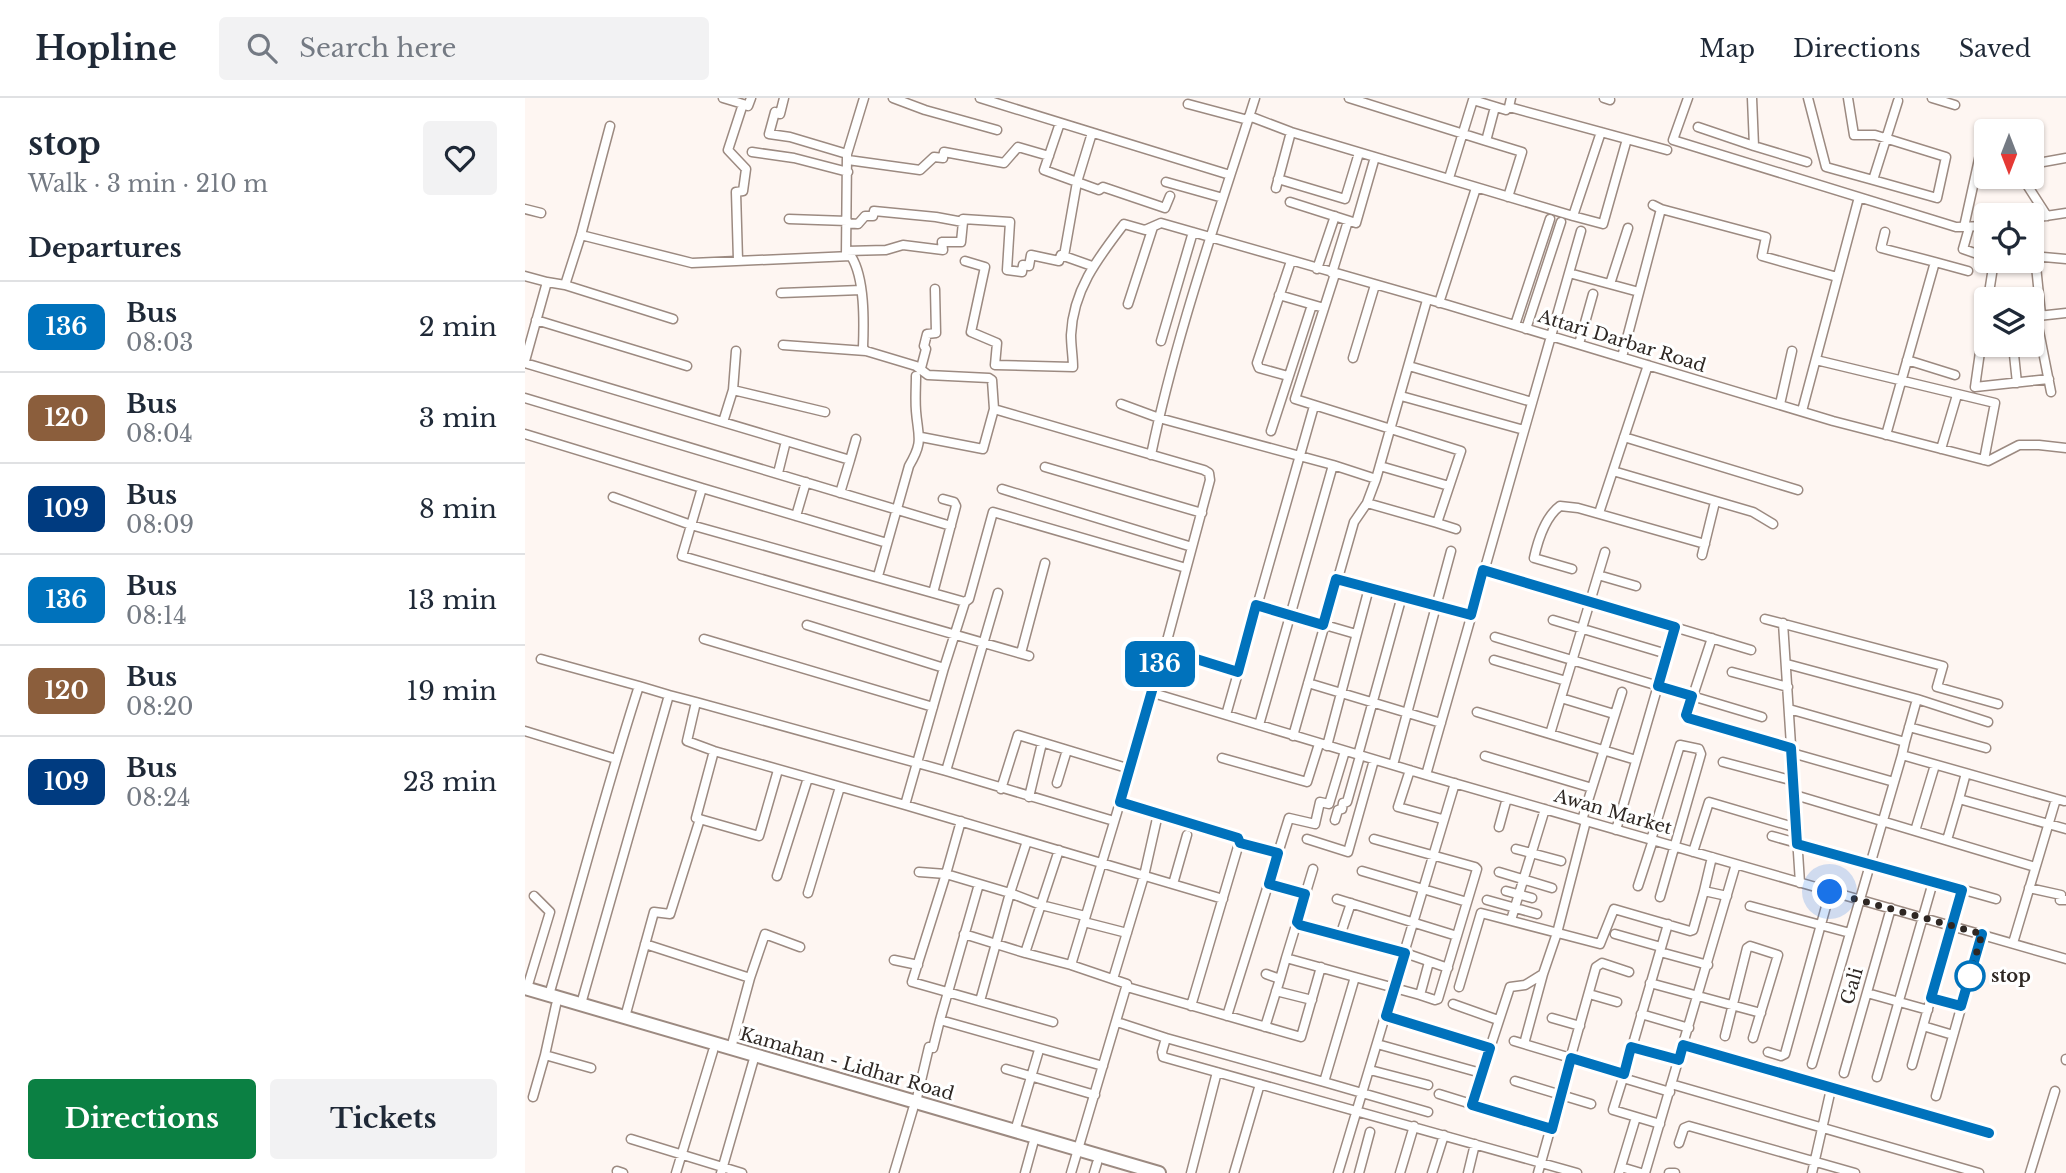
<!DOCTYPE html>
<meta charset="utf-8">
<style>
:root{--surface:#fff;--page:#f2f2f3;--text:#1f2937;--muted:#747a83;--line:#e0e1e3;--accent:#0b8043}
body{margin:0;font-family:"Libre Baskerville",serif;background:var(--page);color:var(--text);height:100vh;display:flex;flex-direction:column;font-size:26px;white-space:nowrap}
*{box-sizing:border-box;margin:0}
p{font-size:23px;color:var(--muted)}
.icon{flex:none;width:38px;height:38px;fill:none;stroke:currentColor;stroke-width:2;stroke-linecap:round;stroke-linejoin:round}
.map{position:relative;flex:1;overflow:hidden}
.sheet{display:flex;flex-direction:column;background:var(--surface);width:525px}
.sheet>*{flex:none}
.badge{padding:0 14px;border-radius:10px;font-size:24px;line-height:46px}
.needle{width:46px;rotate:180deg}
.controls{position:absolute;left:1449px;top:21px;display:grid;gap:14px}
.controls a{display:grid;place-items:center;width:70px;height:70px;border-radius:7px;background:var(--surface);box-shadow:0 2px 5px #0004;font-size:35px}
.you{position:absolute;width:35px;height:35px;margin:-18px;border:5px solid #fff;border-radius:50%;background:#1a73e8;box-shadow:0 0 0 10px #1a73e833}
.map>.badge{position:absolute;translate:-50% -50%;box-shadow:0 0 0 4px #fff}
h2{padding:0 28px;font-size:26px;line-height:63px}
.round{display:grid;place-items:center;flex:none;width:74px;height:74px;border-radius:7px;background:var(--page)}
.headline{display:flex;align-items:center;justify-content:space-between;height:119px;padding:0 28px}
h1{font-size:33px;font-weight:700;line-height:52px}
.action{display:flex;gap:14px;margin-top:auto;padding:14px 28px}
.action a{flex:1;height:80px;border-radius:7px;background:var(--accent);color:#fff;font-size:28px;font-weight:700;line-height:80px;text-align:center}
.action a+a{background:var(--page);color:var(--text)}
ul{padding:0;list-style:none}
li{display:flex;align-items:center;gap:21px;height:91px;padding:0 28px;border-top:2px solid var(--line)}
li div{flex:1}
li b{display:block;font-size:26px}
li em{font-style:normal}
li .badge{min-width:77px;font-weight:700;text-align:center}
header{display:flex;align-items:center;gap:42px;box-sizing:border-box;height:98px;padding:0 35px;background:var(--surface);border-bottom:2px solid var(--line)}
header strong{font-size:33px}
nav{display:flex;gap:38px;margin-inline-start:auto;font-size:24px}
.search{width:490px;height:63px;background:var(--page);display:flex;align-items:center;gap:18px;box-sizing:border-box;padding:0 24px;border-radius:7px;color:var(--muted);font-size:26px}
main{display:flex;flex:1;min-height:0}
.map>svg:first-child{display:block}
</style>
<header>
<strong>Hopline</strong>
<div class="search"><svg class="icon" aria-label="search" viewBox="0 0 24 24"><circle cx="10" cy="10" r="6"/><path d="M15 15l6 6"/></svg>Search here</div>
<nav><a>Map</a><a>Directions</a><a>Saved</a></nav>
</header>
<main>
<section class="sheet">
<div class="headline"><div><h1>stop</h1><p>Walk · 3 min · 210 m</p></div><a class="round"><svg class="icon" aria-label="heart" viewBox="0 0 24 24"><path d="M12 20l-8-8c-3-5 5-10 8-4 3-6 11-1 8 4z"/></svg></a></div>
<h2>Departures</h2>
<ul>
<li><span class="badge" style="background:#0072bc;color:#fff">136</span><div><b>Bus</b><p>08:03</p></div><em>2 min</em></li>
<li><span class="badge" style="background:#8b5e3c;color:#fff">120</span><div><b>Bus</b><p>08:04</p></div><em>3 min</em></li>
<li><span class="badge" style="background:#003b80;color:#fff">109</span><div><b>Bus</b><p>08:09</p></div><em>8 min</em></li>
<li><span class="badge" style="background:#0072bc;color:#fff">136</span><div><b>Bus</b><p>08:14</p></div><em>13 min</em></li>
<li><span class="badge" style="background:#8b5e3c;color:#fff">120</span><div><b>Bus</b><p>08:20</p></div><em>19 min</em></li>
<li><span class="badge" style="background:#003b80;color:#fff">109</span><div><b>Bus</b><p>08:24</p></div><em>23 min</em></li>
</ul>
<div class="action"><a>Directions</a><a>Tickets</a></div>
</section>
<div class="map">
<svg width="1541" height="1075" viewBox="0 0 1541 1075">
<rect width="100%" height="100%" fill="#fef6f2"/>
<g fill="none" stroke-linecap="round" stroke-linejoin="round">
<defs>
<path id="minor" d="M198,0L218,6
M259,0L255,16L250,14L244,36L265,39L322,56
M368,0L400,12L472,32
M455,0L705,77
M824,0L961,43
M949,0L948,2L981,12L984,9
M986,0L984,9L1142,52
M1079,0L1085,2
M1163,0L1148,42L1431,129L1461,128
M1227,0L1229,48L1282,64
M1283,0L1301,69L1348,82L1373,3
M1323,0L1329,37H1350L1421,59L1412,100L1348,82
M1407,0L1430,7
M663,6L723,22
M970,9L961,43L997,54L983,99
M724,18L766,34L1048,118L1076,34
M535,25L519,72L574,92L578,89L640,110L645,98
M1173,29L1229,48
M227,54L269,60L323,74
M323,62L395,72L409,59L418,60L419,54L479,65L493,49L524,58
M1507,66L1541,60
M1497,79L1522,118
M924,80L948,2
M753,81L820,101L834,55
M641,84L698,100
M751,90L766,34
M765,104L831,125L850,59
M0,111L16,115
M1136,111L1241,139L1237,158L1312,179
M1048,118L1078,126L1102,41
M1507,120L1541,115
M264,121L322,123
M321,125L333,126L340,118H348L349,113L411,119L438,124V121L485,124L482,172L497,174L498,167L504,168L506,157L534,163L536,157L567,168
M1439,129L1460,34L1465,29L1468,33
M1444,130L1438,151L1461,159
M1360,134L1356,150L1410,164
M56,137L167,165L326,158C340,180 339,224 338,250L341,253
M321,153L361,152L378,147L418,152L417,144H436L438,124
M321,157L322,56L339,0
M539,158L552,84L567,35
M1507,158L1541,161
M1510,158L1516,217
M213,162L211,94L218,93L221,71L203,52L218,6L223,8L226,0
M440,163L460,169L446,234L472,245L470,267L548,269C548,259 546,248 546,237C548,192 573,160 599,126L620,132L636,125L923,207L1308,323L1463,363L1494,347H1514L1541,350
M792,171L810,118
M807,175L823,123
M1044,175L1114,194
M810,176L770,301L936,353L912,425L931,431
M0,178L22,184
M1085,186L1103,130
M40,187L148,221
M256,195L336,192
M754,197L799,210
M1463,201L1469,163
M914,205L951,90
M603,206L628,129
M1461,212L1450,289L1524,281
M1511,218L1526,294
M1513,218L1541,215
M11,222L162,268
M990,227L1025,121
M1001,231L1036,124
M636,243L668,134
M1054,246L1068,196
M258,247L341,253L391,268L403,277L464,280L467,282L469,311L458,351L396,339
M1488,247L1492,285
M1097,259L1136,111L1128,107
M828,260L850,187
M1291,262L1470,305L1459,362
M1382,262L1430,277
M0,263L22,184L40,187L56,137L85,28
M0,265L325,362L331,341
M884,268L1007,304
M396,270L401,251L399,248L402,236L411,235L410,191
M763,278L734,270L732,265L766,163
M208,292L211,253
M876,298L999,332
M0,300L426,428
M596,306L634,320L808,367
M1255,306L1267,253
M469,311L679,372L684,375L685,382L628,595L546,867L602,886L546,1075
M1277,313L1334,99
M198,324L208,292L300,314
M746,333L787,207
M0,336L177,390L157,458L504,558
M1361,337L1410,164L1443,173
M1099,339L1273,392
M1416,351L1432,297
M626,357C651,236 693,118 730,0
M855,368L924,388
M520,369L677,415
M1088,373L1228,414L1248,426
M253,375L261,343
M177,390L362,445
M477,391L667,449
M315,395L325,362
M88,399L166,427L440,504L419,570
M842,405L912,425
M1074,415L1123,267
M271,418L281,384
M1177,457L1190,404
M1047,471L1009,460C1013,442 1020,419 1035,408L1053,410L1180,446
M958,472L1226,552
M1073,477L1111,488
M353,478L384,368C399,343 393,339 391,313C390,301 391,289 391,278
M811,481L946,517
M408,495L431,408L429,404L418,401
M440,504L444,501L468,414L661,470
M731,507L831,536
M1240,521L1418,568L1412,589L1473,606
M1028,522L1142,556
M1258,525L1275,785
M282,527L419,570L380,707
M970,539L1237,619
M1187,540L1161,619L1266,650
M179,541L408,609
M639,551L713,574
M496,555L520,465
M16,561L114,588
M969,562L1041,583
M1262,566L1392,601L1463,624
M1207,574L1263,589
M783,585L916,625
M628,595L901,677L1541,861
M1036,600L1089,616
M171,604L421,673L589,723
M1264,611L1380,644L1377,657L1539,703
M952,614L1111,662
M701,617L789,308
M734,627L808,367L851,381
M1384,629L1461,650
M0,633L91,661
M1025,636L1080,454
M768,638L829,424L842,405L851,381L902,202
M1380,644L1392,601
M802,648L844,490
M189,653L171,720L234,738L253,672
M1267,655L1369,684
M833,657L877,498
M960,658L1067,690
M697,660L782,684L794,646
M1198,664L1269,683
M868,667L926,453
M885,672L873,709L917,721
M421,673L473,495
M1441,675L1434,701L1541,731
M901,677L1056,133
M532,685L542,652
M476,691L493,637L605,671
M1270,697L1510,769
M504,699L517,645
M595,704L715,742L666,908
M810,722L813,712L817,711L818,705L822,704L835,658
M1057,722L1097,594
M436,723L421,776L485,795L502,743
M974,729L982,700
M1091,732L1150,529
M1390,733L1410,667
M1247,738L1471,801
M782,741L823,754L849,662
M849,741L950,769L952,771L913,901L910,902L895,897
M1126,742L1155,647L1174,651L1176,656L1135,799
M1422,742L1434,701
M715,745L753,755
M991,751L1036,763
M534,752L500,855L546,867
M1168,754L1184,704L1272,730
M788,771L772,824L775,827L880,855L923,870
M837,773L942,804
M394,774L421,776L387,884L528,924
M974,774L1027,790
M252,778L283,680
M648,786L662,737
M744,786L781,796
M1113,788L1128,742
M1504,790L1536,797L1535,802H1541
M981,793L1007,800
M1179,793L1187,759
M283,795L315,689
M812,801L932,838
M962,802L1012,816
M1225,808L1325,835
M986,822L1020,711
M559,824L602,835
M1143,826L1098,980L1145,994
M439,836L500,855
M1090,836L1136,849
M815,838L826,805
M1488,845L1531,701
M120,846L225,880L206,950
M1135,854L1183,867
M761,860L772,824
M369,862L393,867
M741,876L755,881L761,860L895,897L904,864
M830,879L799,984L903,1014
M225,880L240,836L275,849
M588,881L619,778L633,716
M1125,885L1236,915
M602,889L776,939L796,869
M934,889L956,815L1075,846L1089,811L1165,833L1168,832L1179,793L1202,798
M2,890L25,814L9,798
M751,893L787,902
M1342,895L1403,912
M1064,896L1092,904
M24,897C54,794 81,690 114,588L144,597
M1406,900L1436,908
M455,903L485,795L516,807L560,818
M56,906L144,597L171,604L162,643L189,653L380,707L698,801
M928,906L973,922
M31,907L20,957L66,970
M1116,916L1164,930
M702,918L764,720L790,726L795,704L804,706L820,653
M861,918L965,950L947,1007
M100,919L129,814L145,816L175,721
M1027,920L1055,928
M415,922L454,786
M592,924L641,940L637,954L638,959L1052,1075
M740,929L755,881
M1428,937L1398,928L1437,791
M1200,938L1222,850L1225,848L1253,857L1228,940
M641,940L799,984
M989,943L1099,976
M852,946L956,975
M999,946L1018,876
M1158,947L1464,1035
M1106,949L1154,962
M965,950L985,889L1000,887L1018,876L1032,835L1061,723
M1243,954L1256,958L1260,956L1305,794
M1541,962V961
M1287,966L1377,657
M1387,967L1398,928
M481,971L570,997
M845,972L903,987
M1319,975L1366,810
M1352,979L1408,784
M1098,980L1088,1012L1135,1026
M990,983L1066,1006
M1146,986L1454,1075
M914,996L1027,1031
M1411,998L1457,836
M8,999L20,957
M391,1004L404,949L408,950L415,922L578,968
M490,1033L514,952
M106,1041L217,1075
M1154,1045L1159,1030L1164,1028L1330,1075
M1096,1069L1116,1075
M92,1073L98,1075
M151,1075L188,953
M196,1075L228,964
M369,1075L388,1011
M500,1075L508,1046
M569,1075L572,1065
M666,1075L692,974
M709,1075L735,986
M813,1075L930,685
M834,1075L845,1034
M875,1075L889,1028
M907,1075L919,1037
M943,1075L950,1046
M1013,1075L1071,869L1077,865L1104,874
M1094,1075L1111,1019
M1120,1075L1211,766
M1144,1075H1150
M1287,1075L1306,991
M1505,1075L1530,993"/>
<path id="secondary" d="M0,890L634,1075"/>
</defs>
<use href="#minor" stroke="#9c8a81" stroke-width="11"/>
<use href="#secondary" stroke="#9c8a81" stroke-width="16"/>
<use href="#minor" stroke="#fff" stroke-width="8"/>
<use href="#secondary" stroke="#fff" stroke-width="12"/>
</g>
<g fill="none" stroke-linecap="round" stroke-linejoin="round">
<defs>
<path id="line" d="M1457,836L1436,908L1406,900L1437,792L1272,746L1266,650L1163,620L1161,617L1167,598L1133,588L1150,529L958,472L946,517L811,481L798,527L731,507L713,574L639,551L595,704L713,740L715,745L753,755L744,786L780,796L772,824L775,827L880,855L861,918L965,950L947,1007L1027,1031L1046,960L1099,976L1106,949L1154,962L1158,947L1464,1035"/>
</defs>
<use href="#line" stroke="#fff" stroke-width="16"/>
<use href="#line" stroke="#0072bc" stroke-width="10"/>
<path stroke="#2e2723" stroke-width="7" stroke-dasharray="0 12.6" d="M1305,794L1457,836L1443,884L1445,878"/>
</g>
<circle fill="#fff" stroke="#0072bc" stroke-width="3.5" cx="1445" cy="878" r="14"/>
<g text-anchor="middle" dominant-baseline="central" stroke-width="6" stroke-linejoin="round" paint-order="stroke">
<g font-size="18" fill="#2e2723" stroke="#fff">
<text transform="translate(1097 243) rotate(17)">Attari Darbar Road</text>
<text transform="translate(1088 714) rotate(16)">Awan Market</text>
<text transform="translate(1327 888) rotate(-74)">Gali</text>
<text transform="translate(322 966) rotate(16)">Kamahan - Lidhar Road</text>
</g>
<g font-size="18" font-weight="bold" fill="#2e2723" stroke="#fff" text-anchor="start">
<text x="1466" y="878">stop</text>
</g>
</g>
</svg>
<div class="controls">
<a><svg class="needle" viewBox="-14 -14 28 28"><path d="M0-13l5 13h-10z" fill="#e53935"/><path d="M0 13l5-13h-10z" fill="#747a83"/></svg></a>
<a><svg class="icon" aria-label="locate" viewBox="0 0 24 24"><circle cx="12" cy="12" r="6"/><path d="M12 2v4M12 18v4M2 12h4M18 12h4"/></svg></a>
<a><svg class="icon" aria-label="layers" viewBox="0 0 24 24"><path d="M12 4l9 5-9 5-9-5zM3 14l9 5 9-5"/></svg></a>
</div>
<div class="you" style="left:1305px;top:794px"></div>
<b class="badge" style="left:635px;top:566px;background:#0072bc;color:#fff">136</b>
</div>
</main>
